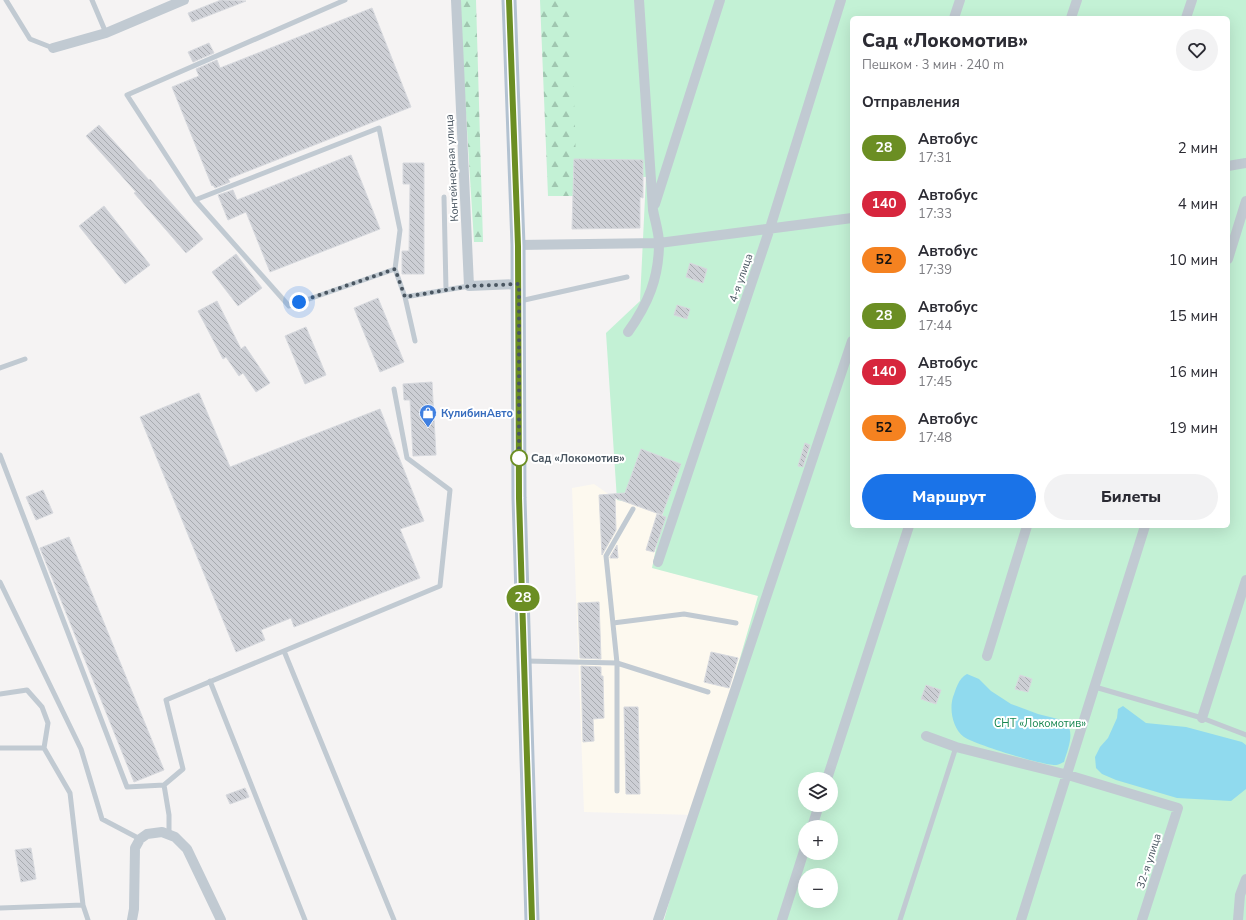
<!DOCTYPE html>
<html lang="ru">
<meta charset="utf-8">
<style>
:root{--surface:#fff;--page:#f2f2f3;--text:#2b2b33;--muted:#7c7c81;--accent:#1a73e8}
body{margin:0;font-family:"Nunito Sans",sans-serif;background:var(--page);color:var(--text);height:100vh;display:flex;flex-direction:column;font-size:15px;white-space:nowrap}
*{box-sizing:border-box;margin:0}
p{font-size:13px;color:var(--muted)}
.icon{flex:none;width:22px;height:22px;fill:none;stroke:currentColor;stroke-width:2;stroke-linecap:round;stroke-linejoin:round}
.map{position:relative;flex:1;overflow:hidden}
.details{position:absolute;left:850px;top:16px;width:380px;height:512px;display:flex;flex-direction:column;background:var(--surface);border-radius:6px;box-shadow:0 4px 16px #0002}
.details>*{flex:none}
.badge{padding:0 8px;border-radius:13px;font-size:14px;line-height:26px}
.tools{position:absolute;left:798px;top:772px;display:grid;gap:8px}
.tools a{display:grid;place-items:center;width:40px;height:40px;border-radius:50%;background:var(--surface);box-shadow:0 4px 16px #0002;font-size:20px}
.you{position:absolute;width:20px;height:20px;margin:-10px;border:3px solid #fff;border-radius:50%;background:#1a73e8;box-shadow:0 0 0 6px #1a73e833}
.map>.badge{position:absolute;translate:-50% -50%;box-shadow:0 0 0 2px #fff}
h2{padding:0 12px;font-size:15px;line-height:36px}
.round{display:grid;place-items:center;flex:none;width:42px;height:42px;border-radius:21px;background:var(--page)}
.overview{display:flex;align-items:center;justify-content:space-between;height:68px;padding:0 12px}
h1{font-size:19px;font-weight:800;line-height:30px}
.action{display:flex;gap:8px;margin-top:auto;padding:8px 12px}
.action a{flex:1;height:46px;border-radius:24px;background:var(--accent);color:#fff;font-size:16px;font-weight:800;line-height:46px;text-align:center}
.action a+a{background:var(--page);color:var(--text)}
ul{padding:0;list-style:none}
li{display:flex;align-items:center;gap:12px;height:56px;padding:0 12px}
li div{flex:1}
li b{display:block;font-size:15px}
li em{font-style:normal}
li .badge{min-width:44px;font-weight:700;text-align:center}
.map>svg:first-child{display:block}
</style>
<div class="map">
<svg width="1246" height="920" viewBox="0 0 1246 920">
<defs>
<pattern id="forest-firs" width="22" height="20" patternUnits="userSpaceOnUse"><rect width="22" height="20" fill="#c3f1d5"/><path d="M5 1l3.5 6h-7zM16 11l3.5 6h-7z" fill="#a0c6b0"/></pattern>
<pattern id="building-back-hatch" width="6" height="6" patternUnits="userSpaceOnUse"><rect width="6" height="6" fill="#cdcfd5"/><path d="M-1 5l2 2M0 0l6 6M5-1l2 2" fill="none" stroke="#a8abb0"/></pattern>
</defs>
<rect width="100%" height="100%" fill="#f5f3f3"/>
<path fill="#fdf9ef" d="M594,484L617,500L664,509L653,568L758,596L695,815L584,812L572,488Z"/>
<path fill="#c3f1d5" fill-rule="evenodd" d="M564,0H1246V920H664L758,596L652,568L664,509L617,500L606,333L640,301L646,177H569ZM852,18H1228V526H852ZM805,779H831V805H805ZM805,827H831V853H805ZM805,875H831V901H805Z"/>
<path fill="url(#forest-firs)" d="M459,0H476L483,242H474Z
M540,0H571L577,196H548Z"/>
<path fill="#90daee" d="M967,674L979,679L991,691L1011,704L1038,714L1066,721C1075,734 1068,748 1064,762C1061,763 1058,765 1056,765C1044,766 974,744 964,737C953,729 949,710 953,697C956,689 958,679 967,674Z
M1123,706L1146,723L1186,727L1242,742L1246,745V789L1231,801L1177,798L1116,780L1102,774L1096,768L1095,757L1100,747L1108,738L1117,718L1118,709Z"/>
<path fill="url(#building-back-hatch)" stroke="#d7d9de" d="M221,0L246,1L192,22L188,13Z
M372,8L411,107L228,179L230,182L215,188L213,185L212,186L172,87L199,76L196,69L217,60L220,68Z
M209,43L214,53L193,62L188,52Z
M99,125L149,180L150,179L203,239L186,253L134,193L136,192L86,136Z
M351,155L380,229L270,272L246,212L228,220L218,195L233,190L237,200Z
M574,159L643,160V198L640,197V228L572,229Z
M403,163H424V274H402V251H409L410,184H403Z
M104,206L150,265L125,284L79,226Z
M236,254L262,288L238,306L212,272Z
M690,263L707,269L703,283L686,277Z
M378,298L404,362L380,372L354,308Z
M217,301L241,349L245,346L270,383L256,392L243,373L239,376L226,357L223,359L198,311Z
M677,305L690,309L687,319L674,315Z
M306,327L326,375L305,384L285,336Z
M432,382L436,455L413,456L410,400H404L403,384Z
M199,393L230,467L380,409L424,521L400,529L420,578L294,627L291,618L261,630L265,640L236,652L140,417Z
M805,443L810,445L803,467L798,466Z
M641,449L681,464L662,515L615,498L616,530L602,555L599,495L625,493Z
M43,490L53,513L36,520L26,497Z
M657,514L666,517L654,552L646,550Z
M69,537L164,770L134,782L40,548Z
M617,545L618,558H610V557Z
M599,602L601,659L580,658L578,603Z
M711,652L738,658L729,688L704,682Z
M581,666L601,667V676H603L604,718L593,719L594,741L583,742Z
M1020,675L1032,679L1028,692L1015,689Z
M926,685L941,690L936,704L921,699Z
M624,707H638L640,794H626Z
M245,788L249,797L230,804L226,795Z
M31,848L36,879L21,882L15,850Z"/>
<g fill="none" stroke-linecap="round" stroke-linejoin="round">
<path stroke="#c1cad2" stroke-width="5" d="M6,0L30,39L53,48
M92,0L106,33
M345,0L127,95L195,200L379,128L400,230L395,269L405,297L469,286
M444,197L446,290
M195,200L289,306L395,269
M405,297L415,341
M520,301L627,277
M0,368L25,359
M0,455L127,787L164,785
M0,582L81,749L102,819L140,839
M613,623L684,614L736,623
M284,651L394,920
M526,661L617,663L708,692
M210,681L305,920
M1095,687L1202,718L1246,735
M0,694L27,690L42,707L48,723L44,748L70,793L83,905
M0,748H44
M617,791V663L606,556L633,509
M169,834V815L164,785L183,769L166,700L440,586L450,490L407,458L394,389
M0,908L83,905L88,920
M900,920L956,747"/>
<path stroke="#c1cad2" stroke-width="10" d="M456,0L469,286L519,284
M954,18L960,0
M1071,18L1077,0
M1186,18L1192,0
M53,48L106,33L184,0
M1228,166L1246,163
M655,204L720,0
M518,245L659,243L852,218
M1228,259L1246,201
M628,332C648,304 659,278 659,243C659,233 655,221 653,210L639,0
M658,562L770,228L841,0
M987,656L1027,526
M1202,718L1246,580
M926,736L956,747L1068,775L1178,808L1142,920
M827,779L909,526
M812,827L819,805
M132,920L134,909L135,848L140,839L147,834L162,832L175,837L187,849L221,920
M658,920L852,341
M782,920L805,848
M1021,920L1145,526
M1238,920L1240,895L1246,879"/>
<path stroke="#b3c2d1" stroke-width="15" d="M509,0L518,245L519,498L532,920"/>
</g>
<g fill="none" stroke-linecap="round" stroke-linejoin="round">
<defs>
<path id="line" d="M509,0L518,246L519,498L532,920"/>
</defs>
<use href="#line" stroke="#fff" stroke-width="9"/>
<use href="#line" stroke="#6b8e23" stroke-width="6"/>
<path stroke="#4a5661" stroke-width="4" stroke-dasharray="0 7.2" d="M299,302L395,269L405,297L470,286L519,284V458"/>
</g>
<defs>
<symbol id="shop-pin" viewBox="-11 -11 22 30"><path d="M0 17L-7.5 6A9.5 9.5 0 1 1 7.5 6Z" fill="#3f7fe0" stroke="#fff"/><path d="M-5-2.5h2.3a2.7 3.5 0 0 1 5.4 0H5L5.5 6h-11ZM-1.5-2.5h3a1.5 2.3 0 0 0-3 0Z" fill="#fff"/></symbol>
</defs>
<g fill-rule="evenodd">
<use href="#shop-pin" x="418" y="403" width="20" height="27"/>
</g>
<circle fill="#fff" stroke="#6b8e23" stroke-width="2" cx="519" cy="458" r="8"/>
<g text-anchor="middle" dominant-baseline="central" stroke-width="4" stroke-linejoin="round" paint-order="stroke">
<g font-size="11" fill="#4a5661" stroke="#fff">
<text transform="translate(452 168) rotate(-93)">Контейнерная улица</text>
<text transform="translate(741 278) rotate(-71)">4-я улица</text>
<text transform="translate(1149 861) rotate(-72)">32-я улица</text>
</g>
<g font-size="11" font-weight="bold" fill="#366cbe" stroke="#fff" text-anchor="start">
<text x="441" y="413">КулибинАвто</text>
</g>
<g font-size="11" font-weight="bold" fill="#4a5661" stroke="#fff" text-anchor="start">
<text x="531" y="458">Сад «Локомотив»</text>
</g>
<g font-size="11" fill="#17864f" stroke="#fff">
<text x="1040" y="723">СНТ «Локомотив»</text>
</g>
</g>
</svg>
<div class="tools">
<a><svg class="icon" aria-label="layers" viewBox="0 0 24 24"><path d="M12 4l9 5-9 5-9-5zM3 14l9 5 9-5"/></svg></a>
<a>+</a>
<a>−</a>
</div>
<div class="you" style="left:299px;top:302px"></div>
<b class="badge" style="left:523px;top:598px;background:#6b8e23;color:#fff">28</b>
<section class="details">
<div class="overview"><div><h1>Сад «Локомотив»</h1><p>Пешком · 3 мин · 240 m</p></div><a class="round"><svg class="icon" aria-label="heart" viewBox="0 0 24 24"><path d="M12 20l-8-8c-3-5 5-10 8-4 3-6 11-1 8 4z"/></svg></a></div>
<h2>Отправления</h2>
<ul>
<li><span class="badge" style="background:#6b8e23;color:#fff">28</span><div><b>Автобус</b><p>17:31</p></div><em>2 мин</em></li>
<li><span class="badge" style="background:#d7263d;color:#fff">140</span><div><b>Автобус</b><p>17:33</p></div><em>4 мин</em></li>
<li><span class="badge" style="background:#f58220;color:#111">52</span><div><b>Автобус</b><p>17:39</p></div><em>10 мин</em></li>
<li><span class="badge" style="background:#6b8e23;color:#fff">28</span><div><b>Автобус</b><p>17:44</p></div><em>15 мин</em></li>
<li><span class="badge" style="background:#d7263d;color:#fff">140</span><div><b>Автобус</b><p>17:45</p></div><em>16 мин</em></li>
<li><span class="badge" style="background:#f58220;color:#111">52</span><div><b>Автобус</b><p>17:48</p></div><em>19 мин</em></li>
</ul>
<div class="action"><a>Маршрут</a><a>Билеты</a></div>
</section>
</div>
